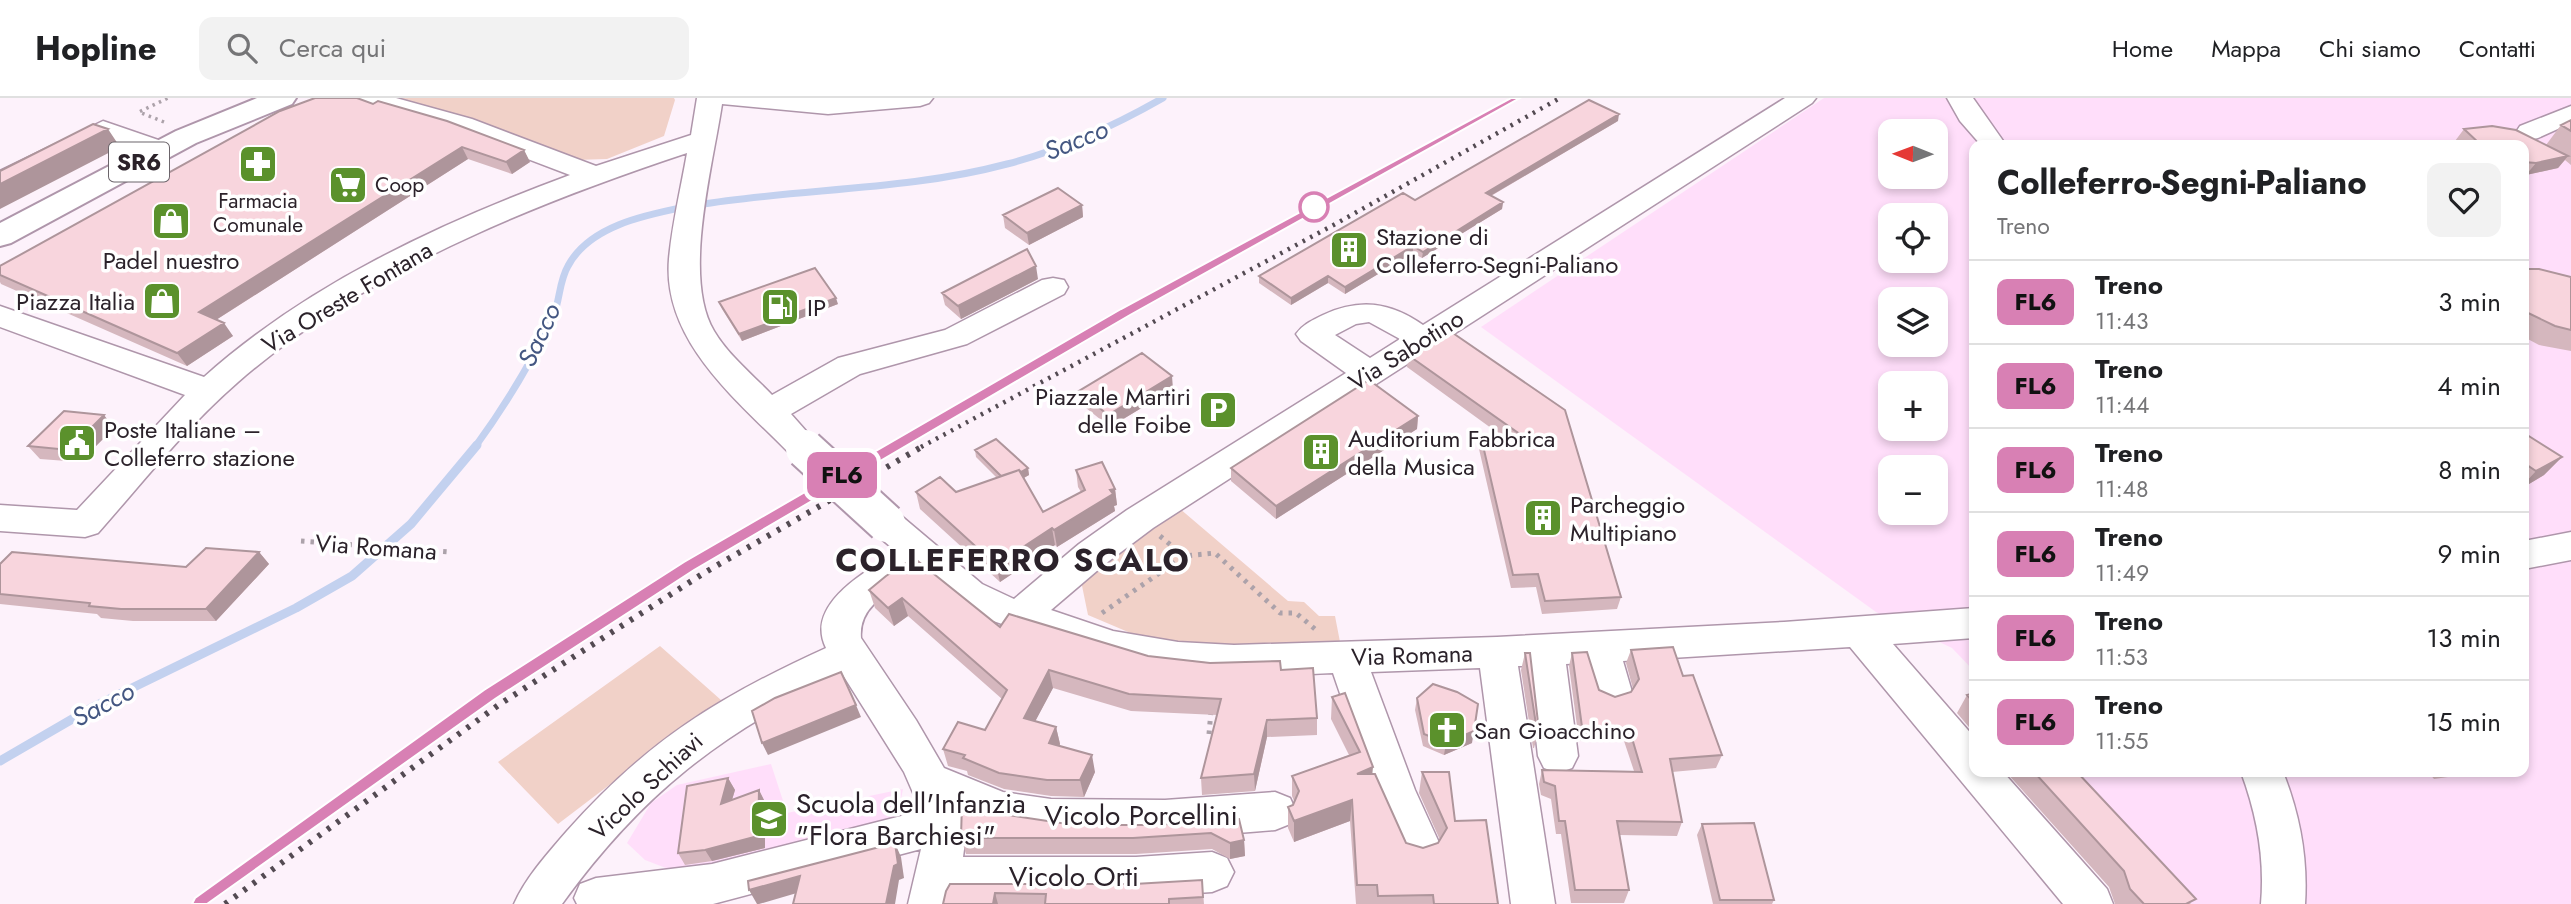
<!DOCTYPE html>
<html lang="it">
<meta charset="utf-8">
<style>
:root{--surface:#fff;--page:#f2f2f2;--text:#202124;--muted:#757577;--line:#e0e0e0}
body{margin:0;font-family:Jost,sans-serif;background:var(--page);color:var(--text);height:100vh;display:flex;flex-direction:column;font-size:26px;white-space:nowrap}
*{box-sizing:border-box;margin:0}
p{font-size:23px;color:var(--muted)}
.icon{flex:none;width:38px;height:38px;fill:none;stroke:currentColor;stroke-width:2;stroke-linecap:round;stroke-linejoin:round}
.map{position:relative;flex:1;overflow:hidden}
.panel{position:absolute;left:1969px;top:42px;width:560px;height:637px;display:flex;flex-direction:column;background:var(--surface);border-radius:14px;box-shadow:0 4px 10px #0003}
.panel>*{flex:none}
.badge{padding:0 14px;border-radius:10px;font-size:24px;line-height:46px}
.needle{width:46px;rotate:271deg}
.tools{position:absolute;left:1878px;top:21px;display:grid;gap:14px}
.tools a{display:grid;place-items:center;width:70px;height:70px;border-radius:14px;background:var(--surface);box-shadow:0 4px 10px #0003;font-size:35px}
.map>.badge{position:absolute;translate:-50% -50%;box-shadow:0 0 0 4px #fff}
.round{display:grid;place-items:center;flex:none;width:74px;height:74px;border-radius:14px;background:var(--page)}
.overview{display:flex;align-items:center;justify-content:space-between;height:119px;padding:0 28px}
h1{font-size:33px;font-weight:700;line-height:52px}
ul{padding:0;list-style:none}
li{display:flex;align-items:center;gap:21px;height:84px;padding:0 28px;border-top:2px solid var(--line)}
li div{flex:1}
li b{display:block;font-size:26px}
li em{font-style:normal}
li .badge{min-width:77px;font-weight:700;text-align:center}
header{display:flex;align-items:center;gap:42px;box-sizing:border-box;height:98px;padding:0 35px;background:var(--surface);border-bottom:2px solid var(--line)}
header strong{font-size:33px}
nav{display:flex;gap:38px;margin-inline-start:auto;font-size:24px}
.search{width:490px;height:63px;background:var(--page);display:flex;align-items:center;gap:18px;box-sizing:border-box;padding:0 24px;border-radius:14px;color:var(--muted);font-size:26px}
.map>svg:first-child{display:block}
</style>
<header>
<strong>Hopline</strong>
<div class="search"><svg class="icon" aria-label="search" viewBox="0 0 24 24"><circle cx="10" cy="10" r="6"/><path d="M15 15l6 6"/></svg>Cerca qui</div>
<nav><a>Home</a><a>Mappa</a><a>Chi siamo</a><a>Contatti</a></nav>
</header>
<div class="map">
<svg width="2571" height="806" viewBox="0 0 2571 806">
<rect width="100%" height="100%" fill="#fdf2fb"/>
<path fill="#ffdefa" fill-rule="evenodd" d="M1824,0H2571V806H2191L2068,674H2524V47H1974V573L1952,550L1876,514L1481,229ZM1890,33H1936V79H1890ZM1890,117H1936V163H1890ZM1890,201H1936V247H1890ZM1890,285H1936V331H1890ZM1890,369H1936V415H1890Z
M771,666L787,715L903,691L896,726L684,777L645,762L627,745L651,705L677,687Z"/>
<path fill="#f1d1c8" d="M394,0H674L675,2L664,38L607,61L575,62L475,22Z
M1179,410L1288,503L1304,504L1319,518H1335L1340,544L1209,551L1147,542L1088,517L1080,478Z
M660,548L721,602L558,726L498,664Z"/>
<g fill="none" stroke-linecap="round" stroke-linejoin="round">
<path stroke="#c3d1ef" stroke-width="7" d="M697,107C800,90 906,93 1007,66C1062,52 1114,28 1163,0
M475,349C505,308 531,265 553,219C560,203 559,183 568,168C589,128 645,117 685,109"/>
<path stroke="#c3d1ef" stroke-width="9" d="M0,663L93,609L296,510L352,478L411,426L477,347"/>
<defs>
<path id="minor" d="M355,0H396L472,21L596,68L691,37L697,0H933L929,5L920,8L828,16L722,6C713,67 682,180 714,233C729,258 753,277 772,297L838,260L945,232L1042,182L1053,180L1064,182L1068,189L1064,196L967,246L860,276L791,316L822,351L817,359L805,363L793,359C741,305 662,245 669,161C672,126 681,90 687,55C528,108 366,173 238,284C186,329 143,384 98,435L85,439L0,433V407L77,412L185,297L0,229V208L204,279C308,186 440,125 570,77L454,33L359,5Z
M1785,0H1816L1812,5L1153,430L1105,466L1051,512L1113,533L1178,544L1234,547L1497,539L1784,524L1974,510V540L1893,546L1974,639V674H2003L2107,791L2113,806H2063L1850,549L1623,563L1632,594L1626,605L1612,610L1598,605L1585,565L1566,566L1578,658L1572,670L1558,675L1544,670L1538,658L1528,568H1518L1555,806H1511L1480,570L1371,574L1415,692L1441,749L1434,763L1419,768L1404,763C1376,702 1355,639 1333,575C1281,577 1228,582 1177,575C1107,566 1041,539 976,517L956,506L920,475C895,491 858,505 861,540L916,622L944,670L1003,694L1051,701L1165,702L1275,694L1290,700L1296,713L1290,726L1275,732C1175,739 1059,755 964,716L966,736L963,759H1136L1212,754L1227,760L1234,774L1227,788L1212,794L1136,799H954L952,806H908L921,751L713,806H577L574,800L580,786L596,780L712,766L921,713L904,674L843,577C722,633 641,697 562,806H514C526,779 548,755 567,733C647,643 718,599 826,550C804,506 868,472 897,454L873,434L868,425L873,416L886,412L899,416L982,486L1014,501L1079,446L1127,412L1346,275L1301,243L1296,236C1303,226 1313,222 1323,217C1360,200 1390,204 1423,227ZM1369,224L1400,241L1370,260L1335,237L1356,226Z
M1947,0H1973L2006,47H1981L1960,23Z
M2571,8V25L2538,40L2529,42L2520,40L2516,34L2520,28Z
M103,23L170,46L174,52L170,58L161,60L105,41L10,90L0,92V73Z
M2571,434V462L2524,471V443Z
M2241,674H2283C2300,717 2308,760 2305,806H2261C2265,760 2257,717 2241,674Z"/>
<path id="major" d="M257,0H296L292,6L196,45L11,145L0,148V125L176,33Z"/>
</defs>
<use href="#minor" stroke="#af96ab" stroke-width="3"/>
<use href="#major" stroke="#af96ab" stroke-width="4"/>
<path stroke="#aca2aa" stroke-width="3.5" stroke-dasharray="2.5 4.5" stroke-linecap="butt" d="M164,24L139,14L168,0"/>
<path stroke="#aca2aa" stroke-width="5" stroke-dasharray="3.5 6" stroke-linecap="butt" d="M1160,438L1184,458
M301,443L450,454
M1102,515L1184,458L1215,455L1280,515H1296L1315,531
M1209,636L1211,613"/>
<use href="#minor" fill="#fff" fill-rule="evenodd"/>
<use href="#major" fill="#fff" fill-rule="evenodd"/>
<path stroke="#534a52" stroke-width="4.5" stroke-dasharray="2.5 6" stroke-linecap="butt" d="M893,349L1125,214L1515,0
M921,349L1339,124L1560,0"/>
<path stroke="#534a52" stroke-width="6" stroke-dasharray="3.5 8" stroke-linecap="butt" d="M201,806L490,597L689,468L896,347
M225,806L500,606L704,475L925,347"/>
<defs>
<path id="minor-bridge" d="M805,351L886,425"/>
</defs>
<use href="#minor-bridge" stroke="#af96ab" stroke-width="42" stroke-linecap="butt"/>
<use href="#minor-bridge" stroke="#fff" stroke-width="38"/>
</g>
<path fill="#d5b7be" d="M373,6L524,52L530,64L512,76L468,61L216,222L233,238L187,268L1,186L0,184V168Z
M2571,22V67L2565,62L2558,70L2526,77H2524V47H2460L2455,43L2464,31L2546,47L2561,27Z
M1618,23L1491,98L1503,104L1502,111L1422,160L1413,155L1345,196L1328,185L1291,207L1259,185V178L1415,102Z
M1082,107L1083,119L1029,147L1005,130L1003,117Z
M2524,171L2571,179V253L2539,247L2524,239Z
M1038,181L961,221L945,207L942,195Z
M719,204L838,206L742,243L722,211Z
M1408,257L1565,312L1621,499L1617,511L1542,516L1536,489L1511,490L1479,351L1481,339L1502,338L1407,269Z
M1173,291L1110,329L1081,306L1079,293Z
M1418,318L1417,331L1276,421L1231,383V370Z
M114,330L80,364L40,361L28,348Z
M2524,335L2562,359L2544,377L2524,389Z
M975,352L1028,370L1029,377L1024,380L1043,414L1081,394L1078,389L1076,372L1115,391L1117,407L1114,408L1115,413L1057,449L1055,447L1000,484L920,411L916,394H956L997,380L976,359Z
M259,454L269,466L216,523H133L101,520L97,516L0,506V466L186,469Z
M886,478L1000,529L1148,558L1281,572L1317,620V637L1267,639L1255,693L1202,697L1201,680L1217,617L1131,613L1053,590L1035,623L1056,629L1060,646L1059,648L1095,674L1084,699L1051,698L1004,691L968,677L967,673L948,668L943,651L985,632L1002,601L908,518L894,528L875,510L869,492Z
M1631,552L1683,578L1722,657L1716,670L1672,674L1682,724L1677,738L1619,737L1629,792L1624,805H1571L1561,736H1556L1551,701L1541,697L1539,686L1542,672L1634,673L1624,643H1579L1569,568L1572,555L1599,592L1615,599L1631,594L1633,591L1626,565Z
M1525,555L1539,633L1534,650H1533L1521,572Z
M1974,595V635L1957,615L1967,597Z
M1332,599L1372,676L1406,745L1423,750L1438,745L1440,742L1419,695L1422,674L1455,723L1498,806H1356L1350,723L1294,744L1288,730V709L1293,707L1294,703L1292,698V678L1349,657L1331,621Z
M1417,600L1472,645L1444,657L1423,648L1415,612Z
M2006,674H2077L2191,806H2115L2109,789Z
M2428,674H2483L2434,681Z
M728,680L735,692L732,702L759,692L765,704V750L712,763L685,767L678,755Z
M995,715L1074,727H1156L1239,721L1244,742L1245,758L1230,761L1212,751L1136,756H966L961,740Z
M1702,726L1774,802L1772,806H1713L1697,737Z
M1202,782L1204,806H943L946,793L1134,786Z"/>
<path fill="#ae959b" d="M1619,16L1618,23L1485,101L1486,95Z
M108,31L120,49L0,111V86Z
M462,49L468,61L208,227L199,214Z
M524,52L530,64L512,76L506,64Z
M2568,58L2558,70L2526,77L2536,65Z
M1503,104L1502,111L1422,160L1423,154Z
M1082,107L1083,119L1029,147L1027,135Z
M1413,148V155L1345,196V189Z
M1036,168L1038,181L961,221L958,208Z
M1328,178V185L1291,207V200Z
M836,200L838,206L742,243L739,236Z
M224,225L233,238L187,268L177,255Z
M1172,278L1173,291L1110,329L1108,317Z
M104,317L114,330L80,364L69,352Z
M1418,318L1417,331L1276,421V408Z
M2562,359L2544,377L2524,389V386L2536,373Z
M1028,370L1029,377L1007,389L1006,383Z
M1115,391L1117,407L1114,408L1115,413L1057,449L1054,432L1110,392Z
M1052,430L1055,447L1000,484L996,467Z
M259,454L269,466L216,523L206,511Z
M902,500L908,518L894,528L888,510Z
M1049,572L1053,590L1028,637L1024,620Z
M856,607L861,619L768,657L762,645Z
M1267,622V639L1255,693L1254,676Z
M1056,629L1060,646L1052,662L1049,645Z
M1474,633L1472,645L1444,657L1446,645Z
M1092,657L1095,674L1084,699L1080,682Z
M1373,669L1371,690L1357,676Z
M728,680L735,692L727,718L721,706Z
M759,692L765,704V750L712,763L705,752Z
M1352,702L1350,723L1294,744V723Z
M1244,742L1245,758L1230,761V745Z
M895,745L901,759L904,780L899,782L895,806H886Z
M800,778L807,792L759,806H757L749,792Z
M995,795L998,806H993Z"/>
<path fill="#f8d5dd" stroke="#ae959b" stroke-width="2" d="M315,0H357L373,6L378,3L447,23L524,52L506,64L462,49L199,214L224,225L177,255L0,177V168L280,13Z
M1589,2L1619,16L1486,95L1503,104L1423,154L1413,148L1345,189L1328,178L1291,200L1259,178L1403,95L1415,102Z
M2571,22V33L2561,27Z
M93,26L108,31L0,86V73Z
M2492,28L2516,32L2568,58L2536,65L2524,64V47H2481L2464,31Z
M1058,90L1082,107L1027,135L1003,117Z
M1027,151L1036,168L958,208L942,195Z
M815,170L836,200L739,236L719,204Z
M2524,171H2539L2571,179V232L2555,228L2524,213Z
M1447,231L1565,312L1621,499L1545,503L1538,476L1513,477L1481,339L1521,337L1408,257Z
M1142,255L1172,278L1108,317L1079,293Z
M1369,282L1418,318L1276,408L1231,370Z
M64,313L104,317L69,352L28,348Z
M2524,335L2562,359L2536,373L2524,365Z
M996,341L1028,370L1021,374L1019,372L1001,378L975,352Z
M1102,364L1115,391L1110,392L1113,396L1054,432L1052,430L996,467L916,394L940,379L956,394L1019,372L1043,414L1085,392L1076,372Z
M206,450L259,454L206,511H121L89,508L90,505L0,496V466L12,454L186,469Z
M914,460L1000,529L1009,516L1148,558L1210,565L1280,563L1281,572L1313,570L1317,620L1267,622L1254,676L1201,680L1221,601L1129,596L1049,572L1024,620L1056,629L1049,645L1092,657L1080,682H1047L999,675L963,660L965,657L943,651L958,624L985,632L1007,592L902,500L888,510L869,492L886,478Z
M1673,549L1683,578L1693,577L1722,657L1670,661L1682,724L1617,723L1629,792H1575L1565,723H1559L1555,688L1544,684L1542,672L1642,674L1629,630L1582,629L1572,555L1587,554L1599,592L1615,599L1631,594L1639,581L1631,552Z
M1525,555H1530L1539,633H1537Z
M841,574L856,607L762,645L752,613L775,600Z
M1433,586L1457,594L1478,606L1474,633L1446,645L1424,636L1417,600Z
M1345,595L1373,669L1357,676H1375L1406,745L1423,750L1438,745L1447,730L1422,674H1449L1455,723L1486,722L1498,806H1434L1433,797L1378,798L1377,787H1357L1352,702L1294,723L1288,709L1293,707L1299,693L1292,678L1360,654L1332,599Z
M1974,595V605L1967,597Z
M2034,674H2077L2196,801L2186,806H2144L2130,791L2124,773Z
M728,680L721,706L759,692L758,738L705,752L678,755L687,688Z
M962,704L995,715L1074,727H1156L1239,721L1244,742L1230,745L1211,735L1133,740H961Z
M1754,725L1774,802H1720L1702,726Z
M895,745L898,766L894,768L886,806H793L800,778L749,792L748,783Z
M1202,782L1203,799L1169,801V806H1045L1046,796L995,795L993,806H943L946,793L950,786H1134Z"/>
<path fill="#d880b4" stroke="#fff" stroke-width="2" d="M1511,0H1520L1130,217L694,472L495,601L207,806H192L195,800L484,592L684,464L1121,211Z"/>
<defs>
<symbol id="pharmacy-square" viewBox="-11 -11 22 22"><rect x="-9" y="-9" width="18" height="18" rx="4" fill="#5b912c" stroke="#fff"/><path d="M-2-6h4v4h4v4h-4v4h-4v-4h-4v-4h4Z" fill="#fff"/></symbol>
<symbol id="supermarket-square" viewBox="-11 -11 22 22"><rect x="-9" y="-9" width="18" height="18" rx="4" fill="#5b912c" stroke="#fff"/><path d="M-6-5.5h2.5l.6 2H6L4.5 2H-2.5L-4.4-4H-6ZM-1.5 3.2a1.3 1.3 0 1 0 .1 0ZM3 3.2a1.3 1.3 0 1 0 .1 0Z" fill="#fff"/></symbol>
<symbol id="shop-square" viewBox="-11 -11 22 22"><rect x="-9" y="-9" width="18" height="18" rx="4" fill="#5b912c" stroke="#fff"/><path d="M-5-2.5h2.3a2.7 3.5 0 0 1 5.4 0H5L5.5 6h-11ZM-1.5-2.5h3a1.5 2.3 0 0 0-3 0Z" fill="#fff"/></symbol>
<symbol id="building-square" viewBox="-11 -11 22 22"><rect x="-9" y="-9" width="18" height="18" rx="4" fill="#5b912c" stroke="#fff"/><path d="M-4-6H4V6H1V3H-1V6H-4ZM-2.5-4.3h1.7v1.8h-1.7ZM.8-4.3h1.7v1.8H.8ZM-2.5-1h1.7V.8h-1.7ZM.8-1h1.7V.8H.8Z" fill="#fff"/></symbol>
<symbol id="fuel-square" viewBox="-11 -11 22 22"><rect x="-9" y="-9" width="18" height="18" rx="4" fill="#5b912c" stroke="#fff"/><path d="M-5.5-6h7V0h2V4h1.3V-2.5L3-4.5l.8-.8L6-3V5H2.5V1h-1V6h-7ZM-4.2-4.7v3.2H.2V-4.7Z" fill="#fff"/></symbol>
<symbol id="parking-square" viewBox="-11 -11 22 22"><rect x="-9" y="-9" width="18" height="18" rx="4" fill="#5b912c" stroke="#fff"/><path d="M-3.5-5.5H1a3.5 3.5 0 0 1 0 7H-1V5.5H-3.5ZM-1-3.4V-.6H.8a1.4 1.4 0 0 0 0-2.8Z" fill="#fff"/></symbol>
<symbol id="civic-square" viewBox="-11 -11 22 22"><rect x="-9" y="-9" width="18" height="18" rx="4" fill="#5b912c" stroke="#fff"/><path d="M-.6-6.5H3V-4.5H.6V-3L4-1V1h2V6H-6V1h2V-1L-.6-3ZM-1.2 2.5V6h2.4V2.5Z" fill="#fff"/></symbol>
<symbol id="church-square" viewBox="-11 -11 22 22"><rect x="-9" y="-9" width="18" height="18" rx="4" fill="#5b912c" stroke="#fff"/><path d="M-1.2-6h2.4v3.5h3.3v2.4h-3.3V6h-2.4V-.1h-3.3v-2.4h3.3Z" fill="#fff"/></symbol>
<symbol id="school-square" viewBox="-11 -11 22 22"><rect x="-9" y="-9" width="18" height="18" rx="4" fill="#5b912c" stroke="#fff"/><path d="M0-5L7-2L0 1L-7-2ZM-4 1L0 2.5L4 1V4Q0 6-4 4Z" fill="#fff"/></symbol>
</defs>
<g fill-rule="evenodd">
<use href="#pharmacy-square" x="236" y="44" width="44" height="44"/>
<use href="#supermarket-square" x="326" y="65" width="44" height="44"/>
<use href="#shop-square" x="149" y="101" width="44" height="44"/>
<use href="#building-square" x="1327" y="130" width="44" height="44"/>
<use href="#shop-square" x="140" y="181" width="44" height="44"/>
<use href="#fuel-square" x="758" y="187" width="44" height="44"/>
<use href="#parking-square" x="1196" y="290" width="44" height="44"/>
<use href="#civic-square" x="55" y="323" width="44" height="44"/>
<use href="#building-square" x="1299" y="332" width="44" height="44"/>
<use href="#building-square" x="1521" y="398" width="44" height="44"/>
<use href="#church-square" x="1425" y="610" width="44" height="44"/>
<use href="#school-square" x="747" y="699" width="44" height="44"/>
</g>
<circle fill="#fff" stroke="#d880b4" stroke-width="3.5" cx="1314" cy="109" r="14"/>
<g text-anchor="middle" dominant-baseline="central" stroke-width="7" stroke-linejoin="round" paint-order="stroke">
<g font-size="21" fill="#2b222a" stroke="#fff" text-anchor="start">
<text x="375" y="87">Coop</text>
<text x="258" y="103" text-anchor="middle">Farmacia<tspan x="258" dy="24">Comunale</tspan></text>
</g>
<rect fill="#fff" stroke="#6b646a" stroke-width="2" x="109" y="44.5" width="60" height="39" rx="5"/>
<g font-size="23" font-weight="bold" fill="#2b222a">
<text x="139" y="64">SR6</text>
</g>
<g font-size="24" fill="#2b222a" stroke="#fff" text-anchor="start">
<text x="1376" y="138">Stazione di<tspan x="1376" dy="28">Colleferro-Segni-Paliano</tspan></text>
<text x="171" y="162" text-anchor="middle">Padel nuestro</text>
<text x="135" y="203" text-anchor="end">Piazza Italia</text>
<text x="807" y="209">IP</text>
<text x="1191" y="298" text-anchor="end">Piazzale Martiri<tspan x="1191" dy="28">delle Foibe</tspan></text>
<text x="104" y="331">Poste Italiane –<tspan x="104" dy="28">Colleferro stazione</tspan></text>
<text x="1348" y="340">Auditorium Fabbrica<tspan x="1348" dy="28">della Musica</tspan></text>
<text x="1570" y="406">Parcheggio<tspan x="1570" dy="28">Multipiano</tspan></text>
<text x="1474" y="632">San Gioacchino</text>
</g>
<g font-size="24" fill="#2b222a" stroke="#fff">
<text transform="translate(347 199) rotate(-31)">Via Oreste Fontana</text>
<text transform="translate(1406 252) rotate(-32)">Via Sabotino</text>
<text transform="translate(376 449) rotate(4)">Via Romana</text>
<text transform="translate(1412 557) rotate(-2)">Via Romana</text>
<text transform="translate(646 688) rotate(-43)">Vicolo Schiavi</text>
</g>
<g font-size="26" font-style="italic" fill="#445782" stroke="#fff">
<text transform="translate(1076 42) rotate(-22)">Sacco</text>
<text transform="translate(539 237) rotate(-65)">Sacco</text>
<text transform="translate(103 606) rotate(-28)">Sacco</text>
</g>
<g font-size="28" fill="#2b222a" stroke="#fff" text-anchor="start">
<text x="796" y="705">Scuola dell'Infanzia<tspan x="796" dy="32">"Flora Barchiesi"</tspan></text>
</g>
<g font-size="28" fill="#2b222a" stroke="#fff">
<text x="1141" y="717">Vicolo Porcellini</text>
<text x="1074" y="778">Vicolo Orti</text>
</g>
<g font-size="32" font-weight="bold" letter-spacing="2" fill="#2b222a" stroke="#fff">
<text x="1013" y="462">COLLEFERRO SCALO</text>
</g>
</g>
</svg>
<div class="tools">
<a><svg class="needle" viewBox="-14 -14 28 28"><path d="M0-13l5 13h-10z" fill="#e53935"/><path d="M0 13l5-13h-10z" fill="#757577"/></svg></a>
<a><svg class="icon" aria-label="locate" viewBox="0 0 24 24"><circle cx="12" cy="12" r="6"/><path d="M12 2v4M12 18v4M2 12h4M18 12h4"/></svg></a>
<a><svg class="icon" aria-label="layers" viewBox="0 0 24 24"><path d="M12 4l9 5-9 5-9-5zM3 14l9 5 9-5"/></svg></a>
<a>+</a>
<a>−</a>
</div>
<b class="badge" style="left:842px;top:377px;background:#d880b4;color:#111">FL6</b>
<section class="panel">
<div class="overview"><div><h1>Colleferro-Segni-Paliano</h1><p>Treno</p></div><a class="round"><svg class="icon" aria-label="heart" viewBox="0 0 24 24"><path d="M12 20l-8-8c-3-5 5-10 8-4 3-6 11-1 8 4z"/></svg></a></div>
<ul>
<li><span class="badge" style="background:#d880b4;color:#111">FL6</span><div><b>Treno</b><p>11:43</p></div><em>3 min</em></li>
<li><span class="badge" style="background:#d880b4;color:#111">FL6</span><div><b>Treno</b><p>11:44</p></div><em>4 min</em></li>
<li><span class="badge" style="background:#d880b4;color:#111">FL6</span><div><b>Treno</b><p>11:48</p></div><em>8 min</em></li>
<li><span class="badge" style="background:#d880b4;color:#111">FL6</span><div><b>Treno</b><p>11:49</p></div><em>9 min</em></li>
<li><span class="badge" style="background:#d880b4;color:#111">FL6</span><div><b>Treno</b><p>11:53</p></div><em>13 min</em></li>
<li><span class="badge" style="background:#d880b4;color:#111">FL6</span><div><b>Treno</b><p>11:55</p></div><em>15 min</em></li>
</ul>
</section>
</div>
